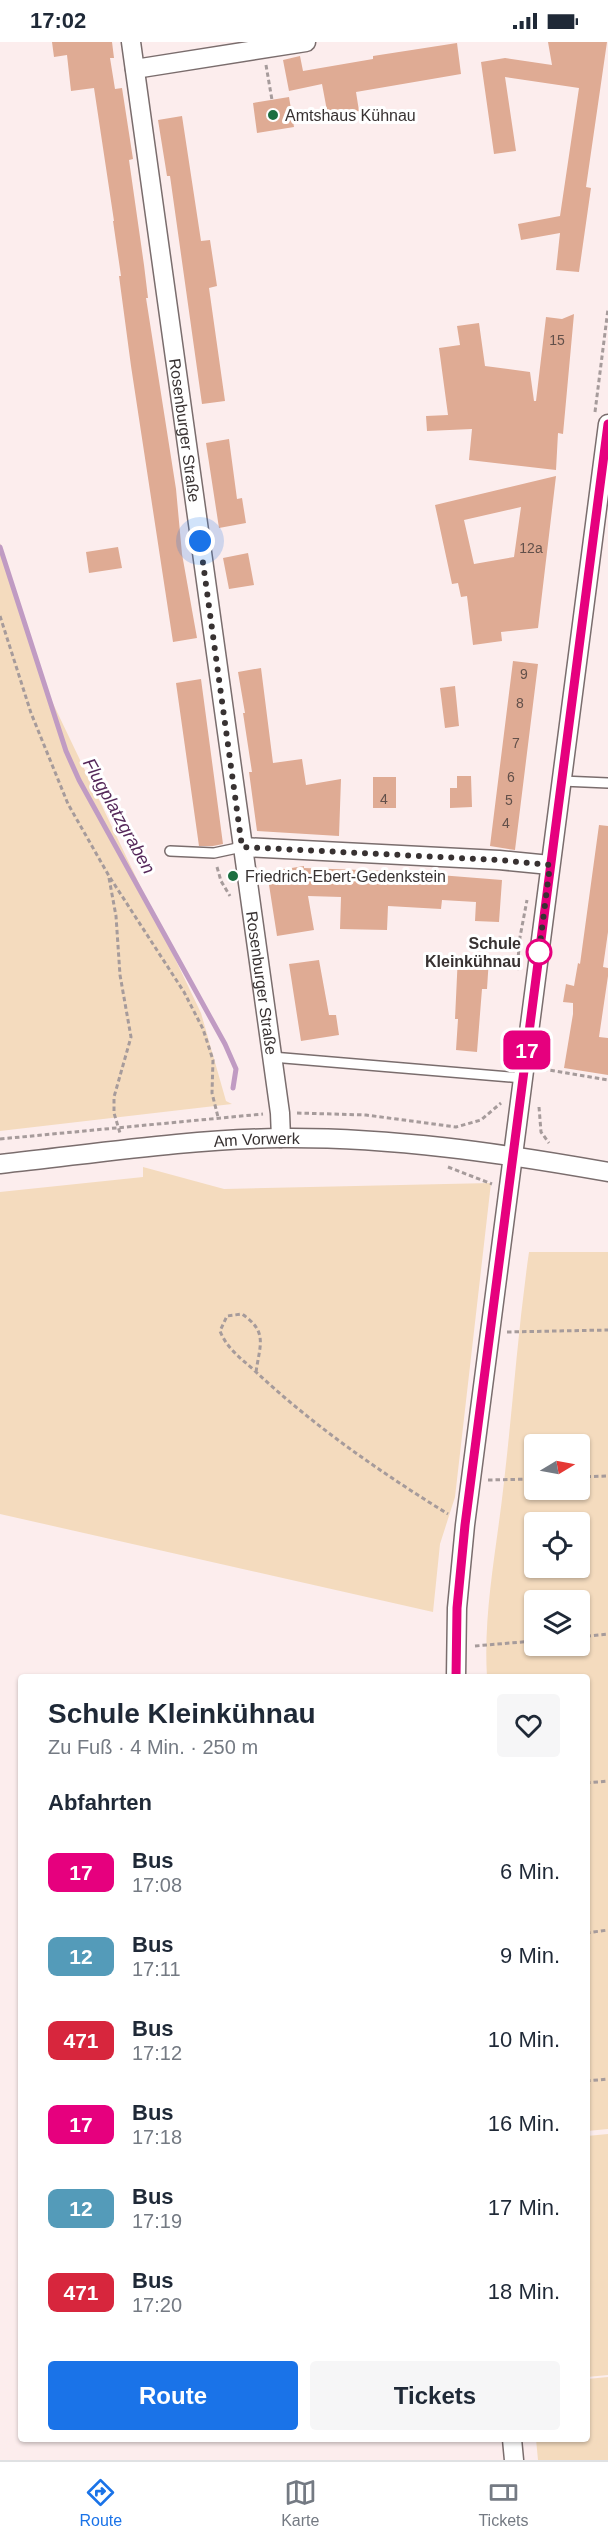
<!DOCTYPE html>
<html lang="de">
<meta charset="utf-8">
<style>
:root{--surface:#fff;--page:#f6f6f7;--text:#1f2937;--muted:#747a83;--line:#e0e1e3;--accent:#1a73e8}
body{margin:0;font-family:Helvetica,sans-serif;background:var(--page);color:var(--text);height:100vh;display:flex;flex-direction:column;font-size:22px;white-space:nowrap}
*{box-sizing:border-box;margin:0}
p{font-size:20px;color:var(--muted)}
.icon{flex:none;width:33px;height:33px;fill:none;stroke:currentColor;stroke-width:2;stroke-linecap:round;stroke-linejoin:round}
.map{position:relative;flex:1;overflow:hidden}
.drawer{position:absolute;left:18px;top:1632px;width:572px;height:768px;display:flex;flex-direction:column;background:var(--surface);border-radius:6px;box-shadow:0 2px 4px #0004}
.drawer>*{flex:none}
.badge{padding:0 12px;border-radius:9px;font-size:21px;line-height:39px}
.needle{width:39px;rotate:80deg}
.fabs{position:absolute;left:524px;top:1392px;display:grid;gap:12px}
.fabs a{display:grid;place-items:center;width:66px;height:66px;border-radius:6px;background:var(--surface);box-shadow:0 2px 4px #0004;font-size:30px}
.you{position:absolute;width:30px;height:30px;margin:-15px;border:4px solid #fff;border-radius:50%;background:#1a73e8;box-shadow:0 0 0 9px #1a73e833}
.map>.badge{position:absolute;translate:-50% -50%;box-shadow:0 0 0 3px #fff}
h2{padding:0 30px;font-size:22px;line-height:54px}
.round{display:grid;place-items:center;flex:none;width:63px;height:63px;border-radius:6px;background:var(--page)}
.summary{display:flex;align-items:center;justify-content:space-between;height:102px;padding:0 30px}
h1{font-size:28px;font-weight:700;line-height:45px}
.action{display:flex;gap:12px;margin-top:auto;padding:12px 30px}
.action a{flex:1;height:69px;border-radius:6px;background:var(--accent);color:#fff;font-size:24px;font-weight:700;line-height:69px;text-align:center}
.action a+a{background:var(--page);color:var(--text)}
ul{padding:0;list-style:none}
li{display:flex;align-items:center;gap:18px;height:84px;padding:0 30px}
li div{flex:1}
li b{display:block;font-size:22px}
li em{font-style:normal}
li .badge{min-width:66px;font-weight:700;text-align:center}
.status{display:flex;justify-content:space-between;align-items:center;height:42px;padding:0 30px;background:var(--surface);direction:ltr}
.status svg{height:16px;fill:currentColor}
.menu{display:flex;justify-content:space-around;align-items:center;height:84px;border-top:2px solid var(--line);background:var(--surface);font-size:16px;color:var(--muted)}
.menu a{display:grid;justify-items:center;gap:3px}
.menu .on{color:var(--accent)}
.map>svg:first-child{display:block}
</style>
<div class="status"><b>17:02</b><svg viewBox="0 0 49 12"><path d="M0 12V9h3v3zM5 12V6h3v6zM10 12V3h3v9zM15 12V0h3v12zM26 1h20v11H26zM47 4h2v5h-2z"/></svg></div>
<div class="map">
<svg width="608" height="2418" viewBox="0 0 608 2418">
<rect width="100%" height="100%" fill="#fceded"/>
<path fill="#f4dbbe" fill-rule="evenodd" d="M0,501L48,651L201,971L226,1059L232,1062L0,1089Z
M143,1125L224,1147L491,1141L455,1455L440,1502L433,1570L0,1472V1150L143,1135Z
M529,1210H608V2087L587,2089L586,1635H487C483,1570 497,1505 504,1440C513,1363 518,1286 529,1210ZM534,1402H579V1448H534ZM534,1480H579V1526H534ZM579,1558V1604H534V1558Z
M608,2092V2333L587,2335V2094Z
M608,2335V2418H538L536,2397H586L587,2337Z"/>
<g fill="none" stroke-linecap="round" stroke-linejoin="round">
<path stroke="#c09bc3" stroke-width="5" d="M0,505L66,709L79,738L225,1002L236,1027L233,1046"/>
</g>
<path fill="#dfab94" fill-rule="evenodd" d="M52,0H112L114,16H110L115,47L122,46L133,117L129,118L144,223L148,256H146L176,447L182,512L197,596L173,600L131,324L119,234H121L113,179H114L94,46L71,49L67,13L54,15Z
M548,0H607L586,145L591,146L579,230L556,228L560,191L521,198L518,182L560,174L579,46L505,35L516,109L494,112L481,20L505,16L552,23Z
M457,1L461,32L356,50L359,69L328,74L322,42L289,49L283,18L300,14L303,29L373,17V14Z
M289,55L294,85L257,91L253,61Z
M182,74L201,199L210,198L217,244L209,246L225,359L202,362L170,134H167L158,78Z
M574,272L563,392L558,391L556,428L469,418L472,387L427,389L426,374L448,373L439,306L460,303L457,284L479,281L485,324L530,330L534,359H536L546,275L562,277Z
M229,397L237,457L242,456L246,481L219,486L206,401Z
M556,434L538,586L501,590L502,599L473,603L467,554L461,555L458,541L452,542L435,463ZM521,465L514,515L474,522L464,478Z
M118,505L122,526L89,531L86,510Z
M248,511L254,543L229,547L223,516Z
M513,619L538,622L515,808L490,804Z
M261,626L273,721L302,717L306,743L341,737L339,794L257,789L249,730H252L243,671H245L238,630Z
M201,637L223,802L213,804H199L176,641Z
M455,644L459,684L445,686L440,646Z
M457,734H471L472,765L450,766V746H457Z
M373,735H396V766H373Z
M599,783L608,784V890L603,925L608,926V934L599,995L608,996V1033L564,1026L573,972V961L563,960L566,942L574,944L578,921L580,922Z
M304,824V826L389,829L502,838L499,880L475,879L476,860L442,858L441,867L388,864L387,888L340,887L341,855L308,854L314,888L277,894L267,830Z
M458,913L489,916L487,947H482L477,1010L456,1008L458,977H455Z
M319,918L329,973H336L339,993L301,999L289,922Z"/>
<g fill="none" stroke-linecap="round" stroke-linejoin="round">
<defs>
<path id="lane" d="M562,739L608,741
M170,809L214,811L242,805
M272,1015L523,1036"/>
<g id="street">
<path id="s1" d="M131,0L280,1071L281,1096"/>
<path d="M135,27L306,0"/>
<path d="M242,805L499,818L550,823"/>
<path id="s2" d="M0,1122C93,1112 188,1097 282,1096C391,1095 501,1111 608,1130"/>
<path d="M456,1635L457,1566L465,1483L608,382"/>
<path d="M512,2397L514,2418"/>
</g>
</defs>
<use href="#lane" stroke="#7a6d6d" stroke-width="12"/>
<use href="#street" stroke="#7a6d6d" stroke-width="21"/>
<path stroke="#a69b9b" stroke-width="3" stroke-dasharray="4.5 3" stroke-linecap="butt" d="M266,23L272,58
M595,370L608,267
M0,574L31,671L68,762L109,834L184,950L203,987L213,1018L212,1051L218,1075
M217,825L221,839L230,854
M109,836L116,874L120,933L131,995L114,1055V1071L120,1091
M517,928L520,895L527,858
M543,1027L608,1038
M539,1065L541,1090L549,1101
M297,1071L366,1073L456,1085L481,1078L501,1061
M0,1097L263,1072
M448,1125L492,1142
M507,1290L608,1288
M256,1330C260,1302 268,1290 242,1272L227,1274L220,1289C227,1307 242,1317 256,1330C314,1384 380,1430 448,1472
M579,1435L608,1434
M488,1438L534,1437
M579,1595L608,1592
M475,1604L534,1599
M586,1741L608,1739
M586,1891L608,1888
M586,2039L608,2037"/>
<use href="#lane" stroke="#fff" stroke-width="9"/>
<use href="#street" stroke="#fff" stroke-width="18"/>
</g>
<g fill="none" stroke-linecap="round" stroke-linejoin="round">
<defs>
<path id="line" d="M456,1635L457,1566L465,1483L608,382"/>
</defs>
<use href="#line" stroke="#fff" stroke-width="14"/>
<use href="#line" stroke="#e6007e" stroke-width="9"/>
<path stroke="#383232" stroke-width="6" stroke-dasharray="0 10.8" d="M200,499L242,805L499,818L550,823L539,910"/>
</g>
<g fill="#1c6f40" stroke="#fff" stroke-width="2">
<circle cx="273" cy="73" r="6"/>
<circle cx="233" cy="834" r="6"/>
</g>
<circle fill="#fff" stroke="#e6007e" stroke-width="3" cx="539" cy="910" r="12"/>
<g text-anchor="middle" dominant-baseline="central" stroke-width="6" stroke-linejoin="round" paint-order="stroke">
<g font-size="14" fill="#62504a">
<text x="557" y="298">15</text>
<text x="531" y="506">12a</text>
<text x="524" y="632">9</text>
<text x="520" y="661">8</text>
<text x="516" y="701">7</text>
<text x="511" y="735">6</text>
<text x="384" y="757">4</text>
<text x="509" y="758">5</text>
<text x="506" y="781">4</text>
</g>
<g font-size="16" fill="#383232" stroke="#fff" text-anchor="start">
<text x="285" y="73">Amtshaus Kühnau</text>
<text x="245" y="834">Friedrich-Ebert-Gedenkstein</text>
</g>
<g font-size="16" fill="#383232" stroke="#fff">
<text stroke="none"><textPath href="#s1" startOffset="392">Rosenburger Straße</textPath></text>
<text stroke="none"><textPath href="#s1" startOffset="950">Rosenburger Straße</textPath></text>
<text stroke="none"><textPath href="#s2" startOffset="258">Am Vorwerk</textPath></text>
</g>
<g font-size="16" font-weight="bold" fill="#383232" stroke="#fff" text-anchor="end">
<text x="521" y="901">Schule<tspan x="521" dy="18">Kleinkühnau</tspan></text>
</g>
<g font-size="18" font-style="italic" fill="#55285a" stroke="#fff">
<text transform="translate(119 774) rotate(61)">Flugplatzgraben</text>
</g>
</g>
</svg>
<div class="fabs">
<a><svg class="needle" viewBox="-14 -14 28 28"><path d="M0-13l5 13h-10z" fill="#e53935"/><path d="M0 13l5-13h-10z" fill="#747a83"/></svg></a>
<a><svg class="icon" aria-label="locate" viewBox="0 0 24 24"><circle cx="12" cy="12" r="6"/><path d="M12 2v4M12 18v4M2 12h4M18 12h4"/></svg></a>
<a><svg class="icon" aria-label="layers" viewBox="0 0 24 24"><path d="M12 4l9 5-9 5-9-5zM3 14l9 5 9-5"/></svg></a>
</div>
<div class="you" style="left:200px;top:499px"></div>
<b class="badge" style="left:527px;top:1008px;background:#e6007e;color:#fff">17</b>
<section class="drawer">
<div class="summary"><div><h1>Schule Kleinkühnau</h1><p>Zu Fuß · 4 Min. · 250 m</p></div><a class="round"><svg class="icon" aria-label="heart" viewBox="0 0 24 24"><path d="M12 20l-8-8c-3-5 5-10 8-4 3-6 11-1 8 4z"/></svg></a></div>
<h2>Abfahrten</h2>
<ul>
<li><span class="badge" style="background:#e6007e;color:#fff">17</span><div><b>Bus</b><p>17:08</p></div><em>6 Min.</em></li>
<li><span class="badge" style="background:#549bb9;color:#fff">12</span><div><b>Bus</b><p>17:11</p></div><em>9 Min.</em></li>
<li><span class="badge" style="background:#d7263d;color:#fff">471</span><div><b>Bus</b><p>17:12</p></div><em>10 Min.</em></li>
<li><span class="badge" style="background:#e6007e;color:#fff">17</span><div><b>Bus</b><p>17:18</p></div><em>16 Min.</em></li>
<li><span class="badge" style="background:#549bb9;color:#fff">12</span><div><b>Bus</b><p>17:19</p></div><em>17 Min.</em></li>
<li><span class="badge" style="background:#d7263d;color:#fff">471</span><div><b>Bus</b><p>17:20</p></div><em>18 Min.</em></li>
</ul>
<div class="action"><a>Route</a><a>Tickets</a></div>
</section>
</div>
<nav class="menu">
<a class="on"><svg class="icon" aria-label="directions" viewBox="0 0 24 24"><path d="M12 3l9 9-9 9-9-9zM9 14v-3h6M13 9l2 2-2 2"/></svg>Route</a>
<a><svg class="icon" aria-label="map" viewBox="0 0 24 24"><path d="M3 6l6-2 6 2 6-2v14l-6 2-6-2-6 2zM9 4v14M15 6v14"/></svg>Karte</a>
<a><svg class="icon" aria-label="tickets" viewBox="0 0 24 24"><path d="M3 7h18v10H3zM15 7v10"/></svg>Tickets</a>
</nav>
